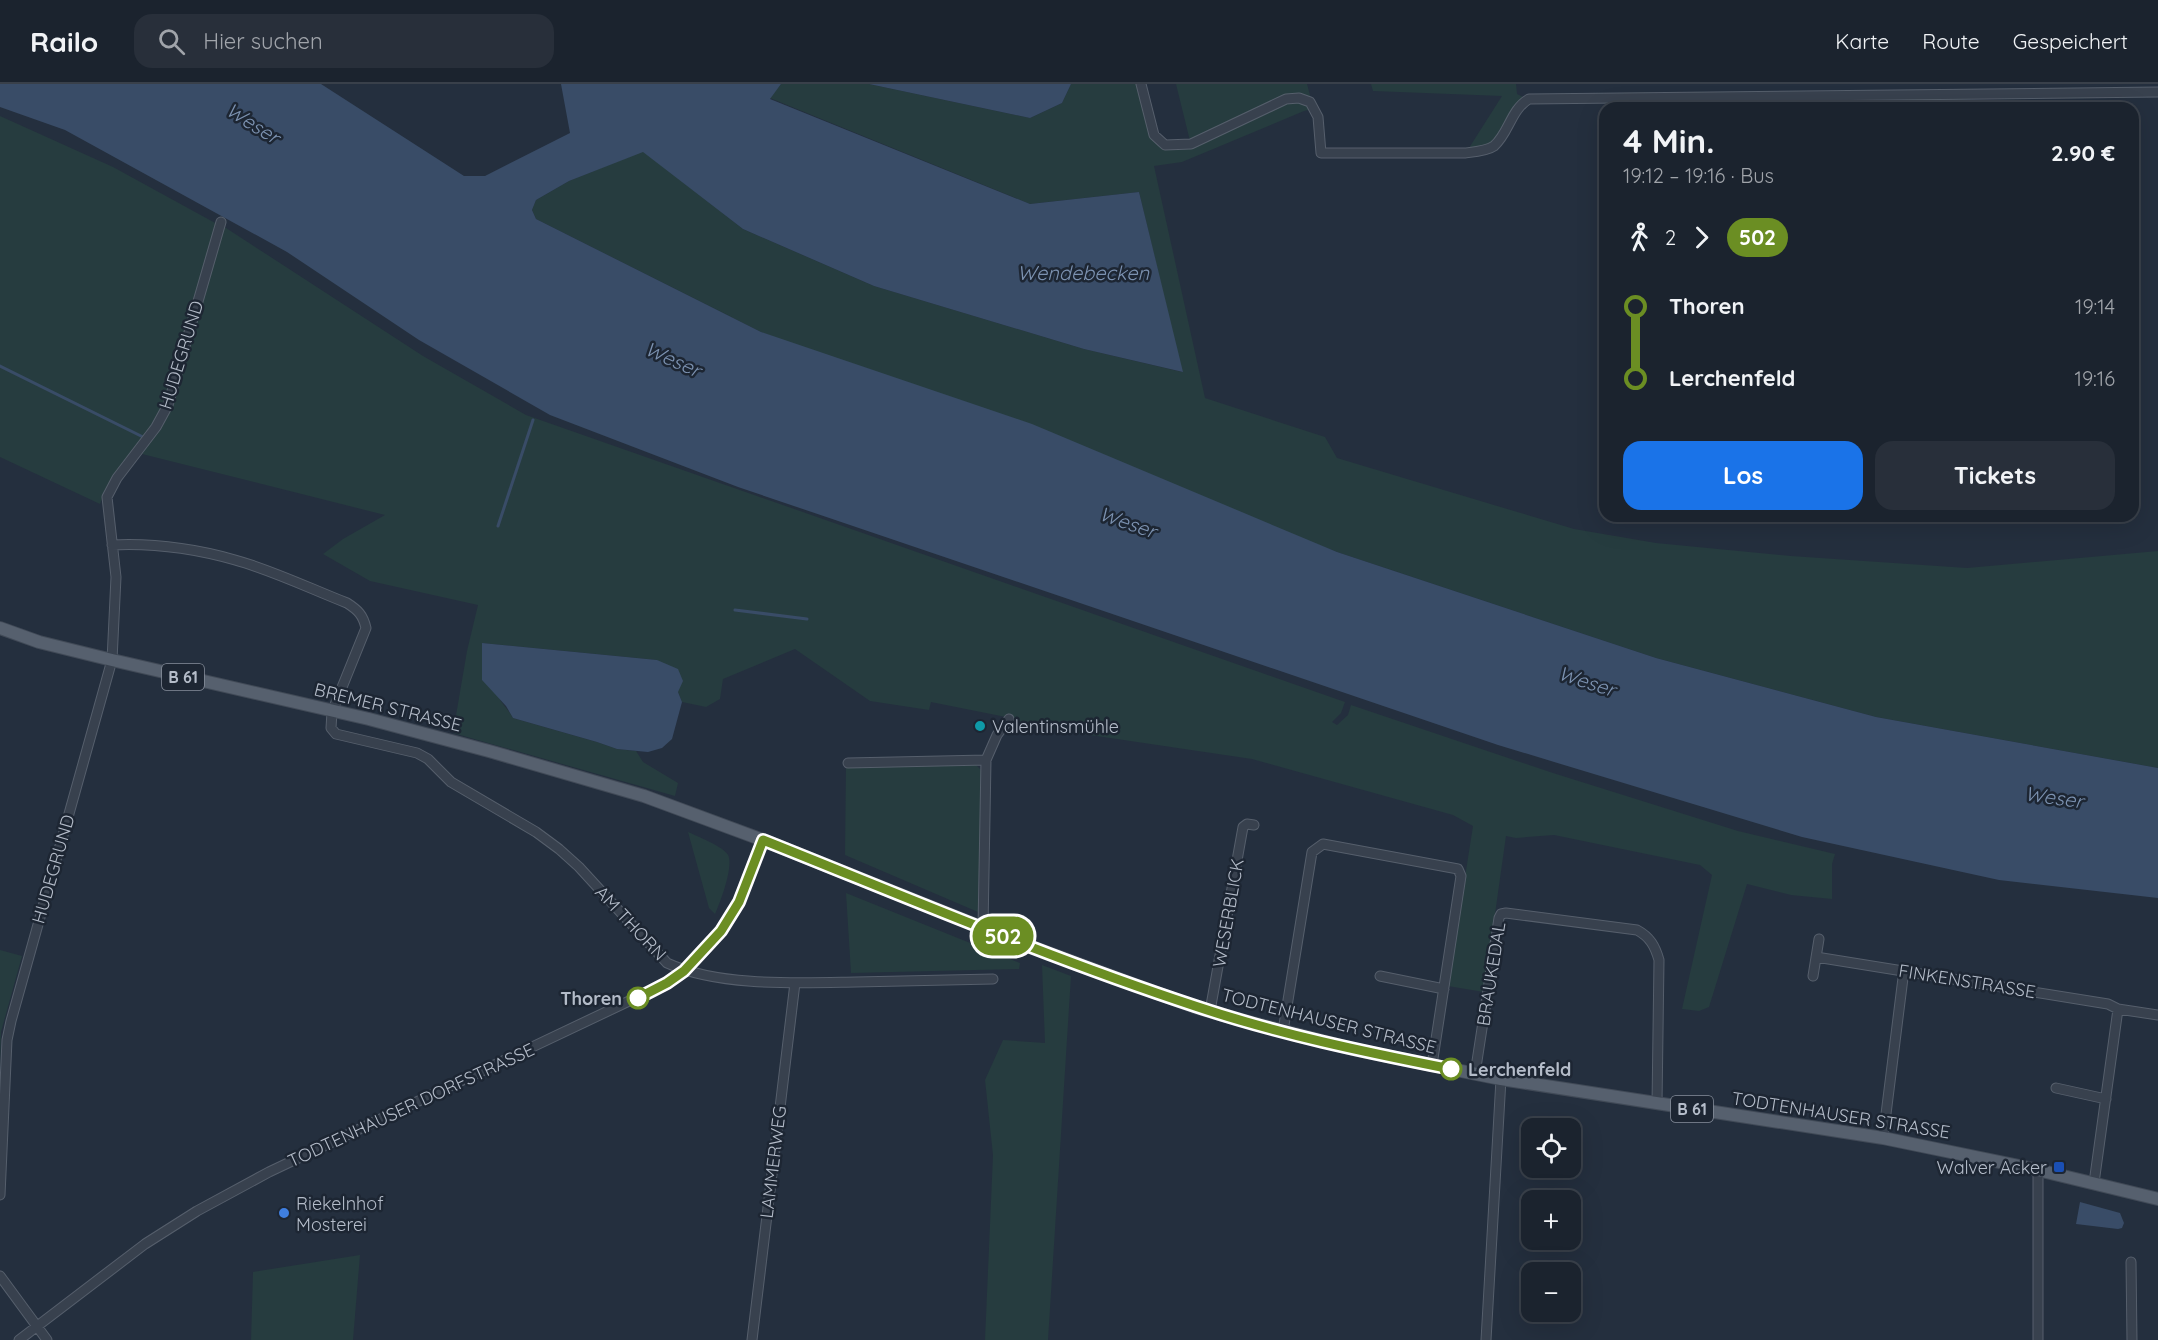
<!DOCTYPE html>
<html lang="de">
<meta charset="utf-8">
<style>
:root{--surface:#1b232e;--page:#282f3a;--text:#f1f3f6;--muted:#a0a4aa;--line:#39404a;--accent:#1a73e8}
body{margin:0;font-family:Quicksand,sans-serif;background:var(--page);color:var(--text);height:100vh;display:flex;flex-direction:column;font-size:22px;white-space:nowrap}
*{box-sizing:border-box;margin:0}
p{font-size:20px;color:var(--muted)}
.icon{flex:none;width:33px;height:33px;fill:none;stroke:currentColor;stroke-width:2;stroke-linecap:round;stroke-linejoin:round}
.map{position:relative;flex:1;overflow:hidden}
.panel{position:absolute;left:1599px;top:18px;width:540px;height:420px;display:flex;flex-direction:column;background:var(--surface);border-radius:18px;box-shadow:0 6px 24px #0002,0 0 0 2px var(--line)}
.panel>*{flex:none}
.badge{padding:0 12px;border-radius:20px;font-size:21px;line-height:39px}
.tools{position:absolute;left:1521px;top:1034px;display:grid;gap:12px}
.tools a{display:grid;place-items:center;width:60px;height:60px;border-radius:12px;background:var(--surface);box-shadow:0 6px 24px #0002,0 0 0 2px var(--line);font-size:30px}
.map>.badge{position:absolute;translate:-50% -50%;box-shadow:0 0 0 3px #fff}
.legs{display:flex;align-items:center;gap:9px;height:66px;padding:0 24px;font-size:20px}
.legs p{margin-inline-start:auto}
.overview{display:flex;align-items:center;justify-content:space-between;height:102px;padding:0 24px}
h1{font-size:33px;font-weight:700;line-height:45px}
.cta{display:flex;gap:12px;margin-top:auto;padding:12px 24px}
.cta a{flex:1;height:69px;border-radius:18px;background:var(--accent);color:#fff;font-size:24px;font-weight:700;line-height:69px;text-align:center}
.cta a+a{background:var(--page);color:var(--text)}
ul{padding:0 24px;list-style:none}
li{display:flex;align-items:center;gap:21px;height:72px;font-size:22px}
li i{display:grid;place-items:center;width:9px;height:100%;margin:0 8px;background:currentColor}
li i::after{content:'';width:15px;height:15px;margin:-8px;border:4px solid;border-radius:50%;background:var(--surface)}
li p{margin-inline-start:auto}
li:first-child i{background:linear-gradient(#0000 50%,currentColor 0)}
li:last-child i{background:linear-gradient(currentColor 50%,#0000 0)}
header{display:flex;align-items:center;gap:36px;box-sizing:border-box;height:84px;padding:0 30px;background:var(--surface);border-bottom:2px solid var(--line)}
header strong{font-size:28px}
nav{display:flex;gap:33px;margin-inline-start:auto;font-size:21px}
.search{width:420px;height:54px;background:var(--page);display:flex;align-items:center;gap:15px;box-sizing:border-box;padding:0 21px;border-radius:18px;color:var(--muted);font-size:22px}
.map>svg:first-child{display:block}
</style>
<header>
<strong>Railo</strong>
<div class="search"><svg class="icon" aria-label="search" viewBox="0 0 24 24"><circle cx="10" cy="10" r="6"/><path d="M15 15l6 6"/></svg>Hier suchen</div>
<nav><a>Karte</a><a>Route</a><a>Gespeichert</a></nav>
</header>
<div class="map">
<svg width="2158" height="1256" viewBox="0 0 2158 1256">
<rect width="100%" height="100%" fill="#242f3e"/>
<path fill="#263c3f" d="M781,0H869L1030,34L1062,19L1071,0H1137L1150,53C1166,65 1171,68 1191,63L1286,17C1297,16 1305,16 1312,25L1304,27L1182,78L1154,82L1205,314L1325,353L1337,374L1574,445L1656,459L1791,472L1967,484L2158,467V684L1876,633L1656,574L1337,468L761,248L536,135L532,126L536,116L569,97L643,67L743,145L874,202L1084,265L1182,288L1139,108L1030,120L770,14Z
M1176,0H1307L1311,15L1299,11L1190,57Z
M1371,0H1516L1517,10L1523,13L1491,61L1469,64L1502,12L1373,7Z
M0,32L113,83L217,140L168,313L157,337L108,402L100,420L0,373Z
M223,142L423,272L526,331L1345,618L1341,629L1332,638L1337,641L1348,631L1351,621L1553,689L1738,747L1835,770L1832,780V815L1791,811L1747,800L1709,923L1699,927L1682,925L1712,791L1700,781L1554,751L1516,754L1506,752L1484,908L1448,902L1473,742L1453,731L1252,675L1029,642L1006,633L931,618L929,626L870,617L795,565L723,595L720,615L706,623L682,618L678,608L657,576L482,559C483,578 490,597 499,614C503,621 509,627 513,634L597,658L617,665L636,667L643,678L678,699L675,712L453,649L467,567L478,521L370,497L323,470L343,455L385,431L142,370L159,347L172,316Z
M974,679L982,687L978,828L845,771L846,681Z
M688,748C697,752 724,763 728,771C734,782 720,819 715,830L709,824Z
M846,809L1020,879L1019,885L851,889Z
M0,866L22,872L1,948L0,986Z
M1042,881L1071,892L1048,1256H985L993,1071L985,996L1003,956L1045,959Z
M360,1171L353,1256H251L253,1188Z"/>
<path fill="#394c67" d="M0,0H321L464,92H485L570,49L561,0H781L770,15L1030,120L1139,108L1183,288L1084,265L874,202L743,145L643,68L569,97L536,116L532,126L536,135L761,248L1032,340L1337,468L1656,574L1876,633L2158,684V814L1999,796L1802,753L1498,661L738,403L550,331L419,256L287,168L65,46L0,23Z
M869,0H1071L1062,19L1030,34Z
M482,559L657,576L678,585L683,597L678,608L682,618L672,655L662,664L648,668L617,665L597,658L513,634L506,622L482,596Z
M2080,1118L2120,1129L2124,1139L2122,1144L2118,1145L2076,1140Z"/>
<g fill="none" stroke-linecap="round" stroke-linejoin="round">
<path stroke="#394c67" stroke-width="3" d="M0,282L143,353
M498,442L533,336
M735,526L807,535"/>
<defs>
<path id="minor" d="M1141,0L1154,51L1165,61L1191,60L1286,15L1299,14L1310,18L1318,33L1321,69H1465C1473,68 1487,67 1494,62C1509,49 1511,25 1529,15L2158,8
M112,461C153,459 196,465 235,476C272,486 311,505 347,519C358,526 363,531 366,544L332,628L331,644L336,650L417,669L428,675L451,698L536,748L559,765L579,783L667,879C719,903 799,899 856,898C901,897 947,896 993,895
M848,679L986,676
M983,844L986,676L997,651L1009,635
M1816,873L2108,920L2118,925L2158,931
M1380,892L1444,905
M1813,892L1819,855
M1210,927L1243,743L1247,740L1254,741
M1283,947L1312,768L1323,760L1458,785L1461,792L1432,981
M1475,990L1499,834L1501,830L1506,829L1637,846C1650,853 1655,862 1659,876L1657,1020
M2056,1004L2106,1015
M1883,1054L1904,886
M2094,1099L2118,925
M0,1111L7,956L11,937L112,576L116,493L107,413L117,394L156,343L168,321L221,138
M2131,1178L2132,1256
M0,1192L47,1256
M19,1256L145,1160L197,1127L269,1088L667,899C696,878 725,849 740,816C749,797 755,776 763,756
M752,1256L795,899
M1486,1256L1501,995
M2038,1256V1086"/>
<path id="major" d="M0,544L39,558L112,576L369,635L489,667L644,712L763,756L1016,857L1195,923L1241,936L1357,966L1501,995L1883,1054L2038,1086L2158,1115"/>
</defs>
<use href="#minor" stroke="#565f6c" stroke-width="11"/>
<use href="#major" stroke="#414a57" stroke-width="14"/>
<use href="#minor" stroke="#38414e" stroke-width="9"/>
<use href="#major" stroke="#56606e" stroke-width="12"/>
</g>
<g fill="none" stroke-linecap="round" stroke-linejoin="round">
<defs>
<path id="line-1" d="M638,914L667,899L684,887L721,847L739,818L763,756C906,813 1049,874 1195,922C1278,950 1365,968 1451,985"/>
</defs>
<use href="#line-1" stroke="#fff" stroke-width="14"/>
<use href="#line-1" stroke="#6b8e23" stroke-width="9"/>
</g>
<circle fill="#0f9aa8" stroke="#1d2633" stroke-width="2" cx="980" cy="642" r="6"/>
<g fill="#fff" stroke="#6b8e23" stroke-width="3">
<circle cx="638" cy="914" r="10"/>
<circle cx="1451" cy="985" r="10"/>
</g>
<rect fill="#1a4fb4" stroke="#1d2633" stroke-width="2" x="2053" y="1077" width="12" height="12" rx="3"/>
<circle fill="#3f7fe0" stroke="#1d2633" stroke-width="2" cx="284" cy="1129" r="6"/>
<g text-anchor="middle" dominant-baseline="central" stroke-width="5" stroke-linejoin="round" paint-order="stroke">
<g fill="#1d2633" stroke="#878f9c" stroke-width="1.5">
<rect x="162" y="580" width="42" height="26" rx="4.5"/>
<rect x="1671" y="1012" width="42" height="26" rx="4.5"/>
</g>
<g font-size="16" font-weight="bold" fill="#b4bcc9">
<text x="183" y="593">B 61</text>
<text x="1692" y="1025">B 61</text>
</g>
<g font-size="18" fill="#b4bcc9" stroke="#1d2633">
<text transform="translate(181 271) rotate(-73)">HUDEGRUND</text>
<text transform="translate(388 623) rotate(14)">BREMER STRASSE</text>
<text transform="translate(53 785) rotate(-74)">HUDEGRUND</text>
<text transform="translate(1228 829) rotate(-80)">WESERBLICK</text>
<text transform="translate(631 839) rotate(47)">AM THORN</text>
<text transform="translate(1491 890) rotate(-81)">BRAUKEDAL</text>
<text transform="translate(1967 897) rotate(9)">FINKENSTRASSE</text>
<text transform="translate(1329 937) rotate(14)">TODTENHAUSER STRASSE</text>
<text transform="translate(411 1021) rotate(-25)">TODTENHAUSER DORFSTRASSE</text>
<text transform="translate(1841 1031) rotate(9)">TODTENHAUSER STRASSE</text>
<text transform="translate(773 1078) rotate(-83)">LAMMERWEG</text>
</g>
<g font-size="18" fill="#b4bcc9" stroke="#1d2633" text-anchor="start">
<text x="992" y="642">Valentinsmühle</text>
<text x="2047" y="1083" text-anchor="end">Walver Acker</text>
<text x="296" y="1119">Riekelnhof<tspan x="296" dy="21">Mosterei</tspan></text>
</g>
<g font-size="18" font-weight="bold" fill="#b4bcc9" stroke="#1d2633" text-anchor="end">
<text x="622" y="914">Thoren</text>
<text x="1468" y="985" text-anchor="start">Lerchenfeld</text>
</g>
<g font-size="20" font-style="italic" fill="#7c92b1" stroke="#1d2633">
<text transform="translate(253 39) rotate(32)">Weser</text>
<text x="1083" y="188">Wendebecken</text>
<text transform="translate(673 275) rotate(24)">Weser</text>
<text transform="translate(1128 438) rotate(19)">Weser</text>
<text transform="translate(1587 597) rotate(18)">Weser</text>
<text transform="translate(2054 713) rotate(8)">Weser</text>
</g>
</g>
</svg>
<div class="tools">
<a><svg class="icon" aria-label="locate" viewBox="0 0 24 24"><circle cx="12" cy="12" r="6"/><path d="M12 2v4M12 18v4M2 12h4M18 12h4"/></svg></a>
<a>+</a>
<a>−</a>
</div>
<b class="badge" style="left:1003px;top:852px;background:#6b8e23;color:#fff">502</b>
<section class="panel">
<div class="overview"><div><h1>4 Min.</h1><p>19:12 – 19:16 · Bus</p></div><b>2.90 €</b></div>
<div class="legs"><svg class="icon" aria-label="walk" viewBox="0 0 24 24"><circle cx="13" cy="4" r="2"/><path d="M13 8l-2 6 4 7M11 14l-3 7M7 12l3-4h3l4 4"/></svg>2<svg class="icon" aria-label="forward" viewBox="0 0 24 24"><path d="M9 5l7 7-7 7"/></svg><b class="badge" style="background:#6b8e23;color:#fff">502</b></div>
<ul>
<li><i style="color:#6b8e23"></i><b>Thoren</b><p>19:14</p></li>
<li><i style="color:#6b8e23"></i><b>Lerchenfeld</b><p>19:16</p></li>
</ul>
<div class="cta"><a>Los</a><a>Tickets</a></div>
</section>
</div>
